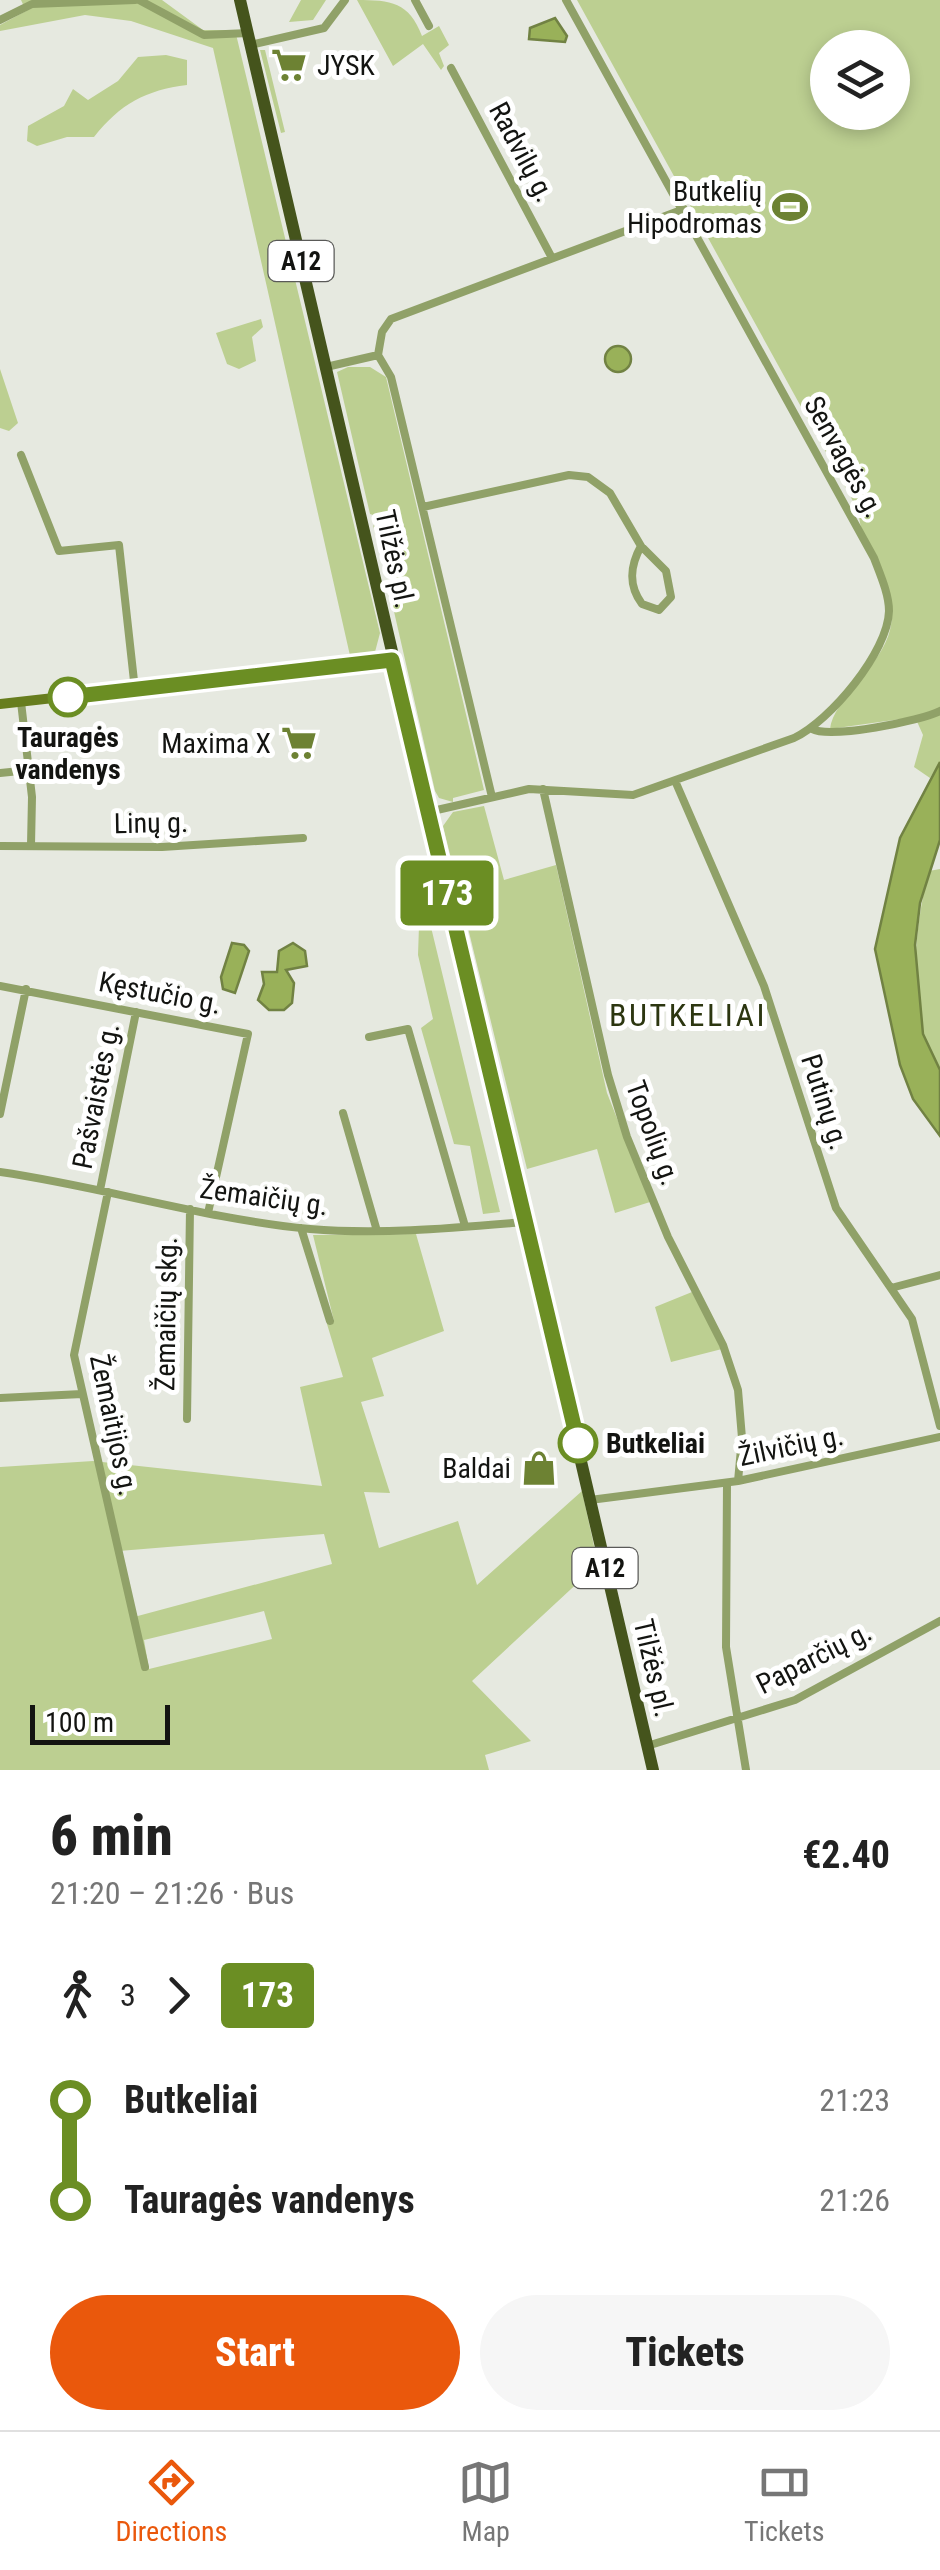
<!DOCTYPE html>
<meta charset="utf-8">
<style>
:root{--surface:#fff;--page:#f6f6f6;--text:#222;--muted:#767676;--line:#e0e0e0;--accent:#ea580c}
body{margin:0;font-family:"Roboto Condensed",sans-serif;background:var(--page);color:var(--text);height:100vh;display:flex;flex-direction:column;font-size:38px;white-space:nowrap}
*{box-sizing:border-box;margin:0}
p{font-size:32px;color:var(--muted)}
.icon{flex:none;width:55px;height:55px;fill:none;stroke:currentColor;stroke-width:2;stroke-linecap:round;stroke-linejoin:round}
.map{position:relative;height:1770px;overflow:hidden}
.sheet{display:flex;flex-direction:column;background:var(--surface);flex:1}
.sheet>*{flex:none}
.badge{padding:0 20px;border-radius:8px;font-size:35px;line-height:65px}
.fabs{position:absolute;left:810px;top:30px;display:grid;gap:20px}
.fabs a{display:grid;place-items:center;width:100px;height:100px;border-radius:50%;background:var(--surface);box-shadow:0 5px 15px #0003;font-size:50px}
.scale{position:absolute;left:30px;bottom:25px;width:140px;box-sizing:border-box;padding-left:10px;border:5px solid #131411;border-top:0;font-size:28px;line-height:35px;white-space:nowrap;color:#131411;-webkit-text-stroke:8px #fff;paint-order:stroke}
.map>.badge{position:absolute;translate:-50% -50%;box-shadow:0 0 0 5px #fff}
.legs{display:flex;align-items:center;gap:15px;height:110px;padding:0 50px;font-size:32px}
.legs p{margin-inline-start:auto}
.head{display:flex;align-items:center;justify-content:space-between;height:170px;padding:0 50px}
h1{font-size:55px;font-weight:800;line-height:75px}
.primary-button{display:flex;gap:20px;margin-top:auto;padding:20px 50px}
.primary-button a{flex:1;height:115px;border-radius:60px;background:var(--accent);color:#fff;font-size:40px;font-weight:800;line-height:115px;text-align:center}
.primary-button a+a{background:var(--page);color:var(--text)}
ul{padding:0 50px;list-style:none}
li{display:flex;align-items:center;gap:35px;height:100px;font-size:38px}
li i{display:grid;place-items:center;width:15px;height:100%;margin:0 12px;background:currentColor}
li i::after{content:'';width:25px;height:25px;margin:-12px;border:8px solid;border-radius:50%;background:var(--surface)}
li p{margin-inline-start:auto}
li:first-child i{background:linear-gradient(#0000 50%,currentColor 0)}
li:last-child i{background:linear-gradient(currentColor 50%,#0000 0)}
.tab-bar{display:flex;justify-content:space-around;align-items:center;height:140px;border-top:2px solid var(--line);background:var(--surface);font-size:28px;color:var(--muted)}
.tab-bar a{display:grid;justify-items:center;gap:5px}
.tab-bar .active{color:var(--accent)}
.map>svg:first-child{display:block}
</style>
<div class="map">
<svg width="940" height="1770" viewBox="0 0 940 1770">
<rect width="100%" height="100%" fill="#e6e9e0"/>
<path fill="#bccf91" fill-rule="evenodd" d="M21,0H162L203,30H235L380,633L375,652L351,660L213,48L131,21L85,15L0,31V25L26,11Z
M301,0H326L313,20L289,22Z
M357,0C391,0 409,2 422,36L439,26L449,45L439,53L444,66L441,70L423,44L393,66Z
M577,0H940V762L930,778L914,767L923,735L915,717L830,729C833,700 882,665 890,630C902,577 858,548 859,512ZM828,48H892V112H828Z
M260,50H265L285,132L281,133Z
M166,55L187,60V85C146,90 120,104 94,137H67L37,146L27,141L28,126L64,106L73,89L88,100L118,81L138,57Z
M261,319L263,327L252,337L256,361L239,369L227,364L216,333Z
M348,367H370L386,377L484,790L453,798V802L439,798L435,791L390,594L403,561L397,538L405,535L403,525L370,514L337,372Z
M0,369L18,423L9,431L0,428Z
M373,525L384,533L392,568L387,577Z
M484,806L504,880L556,865L607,1093L650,1202L615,1213L597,1149L527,1169L443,826L453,812Z
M940,869V1070C903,1026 915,922 929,871Z
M430,923L500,1212L483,1214L470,1146L454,1144L421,1028L433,1019L418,955L419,926Z
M416,1234L444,1331L372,1358L384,1396L361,1402L390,1493L364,1492L379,1548L458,1521L477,1585L582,1491L598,1564L472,1681L531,1741L485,1755L489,1770H0V1467L93,1461L322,1486L300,1387L343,1377L327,1324L334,1321L313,1235ZM324,1534L332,1564L134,1617L119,1551ZM264,1611L272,1639L149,1669L144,1640Z
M692,1292L722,1349L671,1362L655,1307Z"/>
<path fill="#99b159" stroke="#718243" stroke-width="2.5" d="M555,18L567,36L565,42L529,39L530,28Z
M605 359a13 13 0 1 1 26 0a13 13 0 1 1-26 0Z
M940,762V840L920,903L915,945L923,1034L940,1070V1136L913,1099L900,1065L875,949L900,838Z
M232,943L244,945L249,951L235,993L223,989L221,977Z
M293,943L305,951L307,966L286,970L294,983L292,1003L284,1010H269L258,1000L264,984L262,972H277L279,951Z"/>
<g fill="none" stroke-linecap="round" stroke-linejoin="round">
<path stroke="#90a168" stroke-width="8" d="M139,0L204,35L248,33
M415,0L429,26
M0,20L32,4L135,0
M250,45L324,28L345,0
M451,68L552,258
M378,355L391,377L492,797
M326,367L378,355L382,332L391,319L684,209
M21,455L59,551L119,545L135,690
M423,507L569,475L588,477L610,493L641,546L666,571L671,597L659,610L642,604C628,585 630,566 641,546
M21,702L32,797L31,845
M812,729C830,739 921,721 940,711
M0,773L30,770
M676,783L764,986L836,1208L912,1319L940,1426
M543,789L608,1075L627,1137L668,1237L723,1345L738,1390L742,1438L738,1481
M428,812L529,789L633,795L794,738C830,721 888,652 889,611C889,594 880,574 874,558L566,0
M0,846L162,847L303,838
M0,986L248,1034L208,1213
M369,1037L408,1029L465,1226
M343,1113L377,1231
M0,1114L26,989
M0,1172C104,1187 205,1219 310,1229C381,1235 454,1228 525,1222
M100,1190L136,1012
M108,1192L74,1355L145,1667
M301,1228L330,1321
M891,1288L940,1275
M0,1398L82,1394
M187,1419L190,1209
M727,1483L726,1647L746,1770
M590,1500L738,1481L940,1437
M647,1746L795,1700L940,1621"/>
<path stroke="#677d1e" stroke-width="10" d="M0,704L392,660"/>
<path stroke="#45541c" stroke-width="12" d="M240,0L653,1770"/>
</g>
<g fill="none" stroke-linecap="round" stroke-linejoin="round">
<defs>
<path id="line-1" d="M68,697L392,660L578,1443"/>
</defs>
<use href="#line-1" stroke="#fff" stroke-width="22"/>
<use href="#line-1" stroke="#6b8e23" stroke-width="15"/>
</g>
<defs>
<symbol id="supermarket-bare" viewBox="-9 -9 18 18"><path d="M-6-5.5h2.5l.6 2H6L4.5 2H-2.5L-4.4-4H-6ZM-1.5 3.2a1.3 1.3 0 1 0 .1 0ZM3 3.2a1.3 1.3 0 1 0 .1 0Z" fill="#6d8233" stroke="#fff" stroke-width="2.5" paint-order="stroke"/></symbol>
<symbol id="stadium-bare" viewBox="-9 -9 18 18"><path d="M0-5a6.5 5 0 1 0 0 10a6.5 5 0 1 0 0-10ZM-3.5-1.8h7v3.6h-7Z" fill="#6d8233" stroke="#fff" stroke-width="2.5" paint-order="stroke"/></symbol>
<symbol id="shop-bare" viewBox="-9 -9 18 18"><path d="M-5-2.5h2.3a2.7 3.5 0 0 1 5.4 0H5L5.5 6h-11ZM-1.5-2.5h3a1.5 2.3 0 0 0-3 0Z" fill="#6d8233" stroke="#fff" stroke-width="2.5" paint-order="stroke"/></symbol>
</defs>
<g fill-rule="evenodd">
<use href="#supermarket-bare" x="264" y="40" width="50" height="50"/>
<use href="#stadium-bare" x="765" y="182" width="50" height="50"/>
<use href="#supermarket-bare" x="274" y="718" width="50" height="50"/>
<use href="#shop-bare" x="514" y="1443" width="50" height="50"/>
</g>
<g fill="#fff" stroke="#6b8e23" stroke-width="5">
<circle cx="68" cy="697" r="18"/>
<circle cx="578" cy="1443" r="18"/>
</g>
<g text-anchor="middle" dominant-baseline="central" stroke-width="10" stroke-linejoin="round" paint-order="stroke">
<g fill="#fff" stroke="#5a5a58" stroke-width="2.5">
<rect x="268.5" y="241" width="65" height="40" rx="8"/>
<rect x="572.5" y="1548" width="65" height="40" rx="8"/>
</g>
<g font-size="25" font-weight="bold" fill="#131411">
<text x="301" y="261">A12</text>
<text x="605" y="1568">A12</text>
</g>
<g font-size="28" fill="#131411" stroke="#fff" text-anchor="end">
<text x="317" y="65" text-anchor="start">JYSK</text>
<text x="762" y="191">Butkelių<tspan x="762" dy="32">Hipodromas</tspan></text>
<text x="271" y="743">Maxima X</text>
<text x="511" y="1468">Baldai</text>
</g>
<g font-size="28" fill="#131411" stroke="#fff">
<text transform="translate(522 152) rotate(62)">Radvilų g.</text>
<text transform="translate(844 457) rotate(61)">Senvagės g.</text>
<text transform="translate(395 559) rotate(78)">Tilžės pl.</text>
<text transform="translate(151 823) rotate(-1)">Linų g.</text>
<text transform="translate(160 993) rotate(11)">Kęstučio g.</text>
<text transform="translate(96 1096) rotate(-79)">Pašvaistės g.</text>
<text transform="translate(825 1102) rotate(72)">Putinų g.</text>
<text transform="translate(653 1133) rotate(70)">Topolių g.</text>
<text transform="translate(264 1197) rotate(8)">Žemaičių g.</text>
<text transform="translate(166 1314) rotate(-89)">Žemaičių skg.</text>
<text transform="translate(114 1425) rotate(78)">Žemaitijos g.</text>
<text transform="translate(791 1446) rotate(-12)">Žilvičių g.</text>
<text transform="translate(814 1658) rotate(-27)">Paparčių g.</text>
<text transform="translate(654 1668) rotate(77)">Tilžės pl.</text>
</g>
<g font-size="28" font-weight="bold" fill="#131411" stroke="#fff">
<text x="68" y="737">Tauragės<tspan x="68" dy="32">vandenys</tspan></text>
<text x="606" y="1443" text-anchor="start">Butkeliai</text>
</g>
<g font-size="32" letter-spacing="2.5" fill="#2c3610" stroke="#fff">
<text x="688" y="1015">BUTKELIAI</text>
</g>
</g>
</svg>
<div class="fabs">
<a><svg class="icon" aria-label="layers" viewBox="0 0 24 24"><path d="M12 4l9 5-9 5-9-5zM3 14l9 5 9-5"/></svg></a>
</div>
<div class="scale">100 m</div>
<b class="badge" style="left:447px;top:893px;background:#6b8e23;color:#fff">173</b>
</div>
<section class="sheet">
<div class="head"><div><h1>6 min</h1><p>21:20 – 21:26 · Bus</p></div><b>€2.40</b></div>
<div class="legs"><svg class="icon" aria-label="walk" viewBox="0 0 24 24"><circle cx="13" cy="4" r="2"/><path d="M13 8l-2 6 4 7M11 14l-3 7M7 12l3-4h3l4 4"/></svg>3<svg class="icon" aria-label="forward" viewBox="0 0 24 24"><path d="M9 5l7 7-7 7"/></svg><b class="badge" style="background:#6b8e23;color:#fff">173</b></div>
<ul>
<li><i style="color:#6b8e23"></i><b>Butkeliai</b><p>21:23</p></li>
<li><i style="color:#6b8e23"></i><b>Tauragės vandenys</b><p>21:26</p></li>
</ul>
<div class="primary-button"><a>Start</a><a>Tickets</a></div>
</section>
<nav class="tab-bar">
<a class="active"><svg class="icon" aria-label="directions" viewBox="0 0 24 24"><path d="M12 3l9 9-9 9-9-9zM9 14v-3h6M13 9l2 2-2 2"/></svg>Directions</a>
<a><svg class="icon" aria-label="map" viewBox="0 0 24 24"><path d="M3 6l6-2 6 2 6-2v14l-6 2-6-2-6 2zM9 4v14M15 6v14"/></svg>Map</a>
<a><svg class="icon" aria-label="tickets" viewBox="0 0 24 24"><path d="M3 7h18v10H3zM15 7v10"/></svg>Tickets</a>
</nav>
